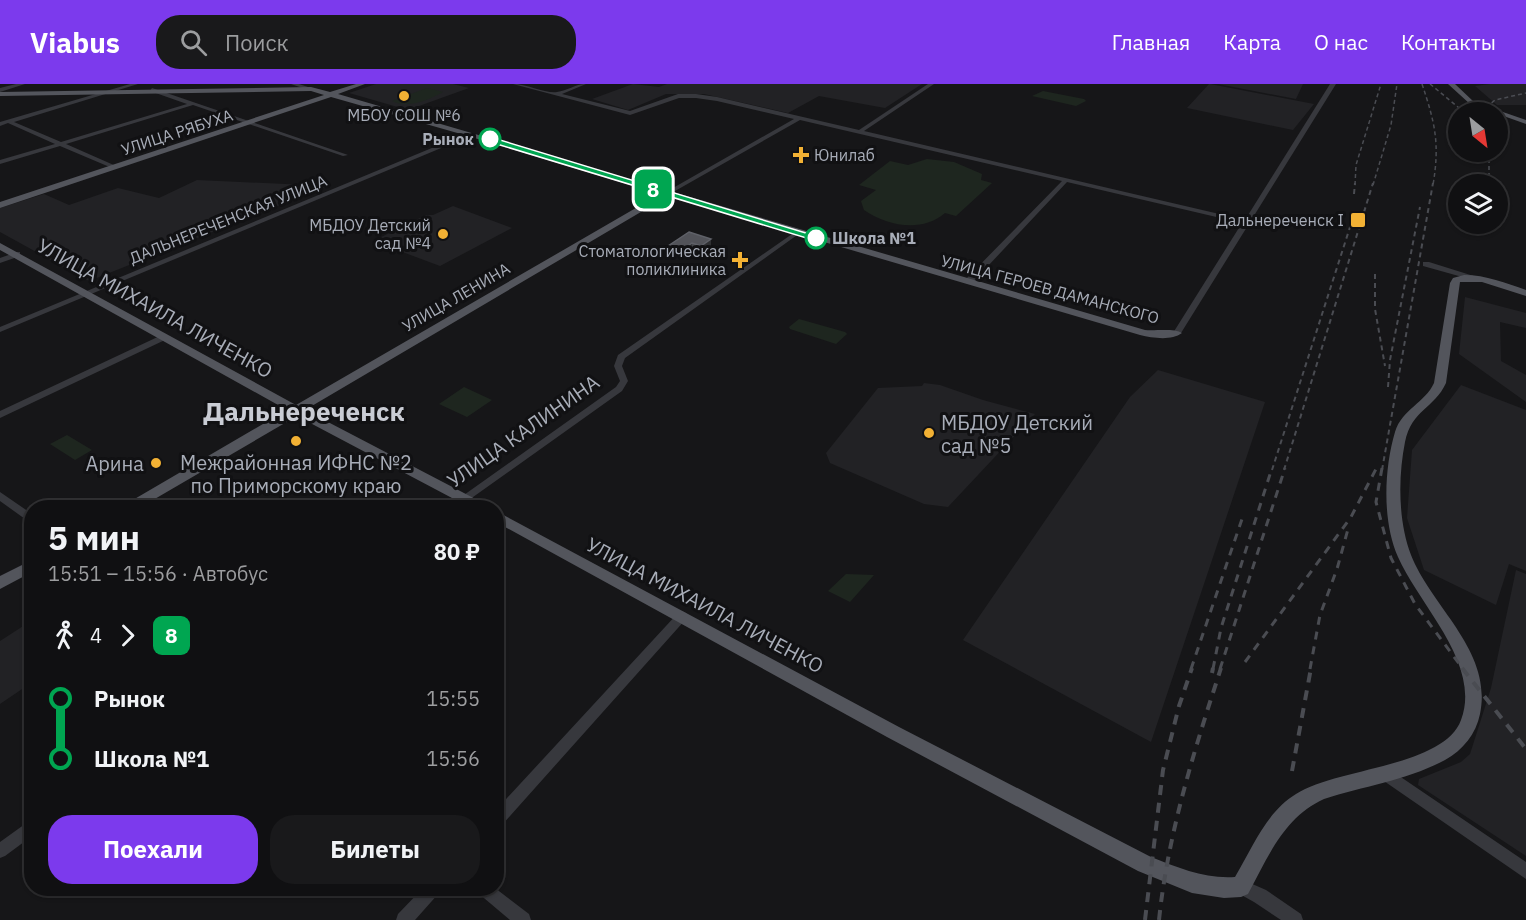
<!DOCTYPE html>
<html lang="ru">
<meta charset="utf-8">
<style>
:root{--surface:#101012;--page:#19191b;--text:#f1f3f6;--muted:#9c9d9f;--line:#303032;--accent:#7c3aed}
body{margin:0;font-family:"IBM Plex Sans",sans-serif;background:var(--page);color:var(--text);height:100vh;display:flex;flex-direction:column;font-size:22px;white-space:nowrap}
*{box-sizing:border-box;margin:0}
p{font-size:20px;color:var(--muted)}
.icon{flex:none;width:33px;height:33px;fill:none;stroke:currentColor;stroke-width:2;stroke-linecap:round;stroke-linejoin:round}
.map{position:relative;flex:1;overflow:hidden}
.details{position:absolute;left:24px;top:416px;width:480px;height:396px;display:flex;flex-direction:column;background:var(--surface);border-radius:24px;box-shadow:0 2px 4px #0004,0 0 0 2px var(--line)}
.details>*{flex:none}
.badge{padding:0 12px;border-radius:9px;font-size:21px;line-height:39px}
.needle{width:39px;rotate:150deg}
.controls{position:absolute;left:1448px;top:18px;display:grid;gap:12px}
.controls a{display:grid;place-items:center;width:60px;height:60px;border-radius:50%;background:var(--surface);box-shadow:0 2px 4px #0004,0 0 0 2px var(--line);font-size:30px}
.map>.badge{position:absolute;translate:-50% -50%;box-shadow:0 0 0 3px #fff}
.legs{display:flex;align-items:center;gap:9px;height:66px;padding:0 24px;font-size:20px}
.legs p{margin-inline-start:auto}
.head{display:flex;align-items:center;justify-content:space-between;height:102px;padding:0 24px}
h1{font-size:33px;font-weight:800;line-height:45px}
.action{display:flex;gap:12px;margin-top:auto;padding:12px 24px}
.action a{flex:1;height:69px;border-radius:24px;background:var(--accent);color:#fff;font-size:24px;font-weight:800;line-height:69px;text-align:center}
.action a+a{background:var(--page);color:var(--text)}
ul{padding:0 24px;list-style:none}
li{display:flex;align-items:center;gap:21px;height:60px;font-size:22px}
li i{display:grid;place-items:center;width:9px;height:100%;margin:0 8px;background:currentColor}
li i::after{content:'';width:15px;height:15px;margin:-8px;border:4px solid;border-radius:50%;background:var(--surface)}
li p{margin-inline-start:auto}
li:first-child i{background:linear-gradient(#0000 50%,currentColor 0)}
li:last-child i{background:linear-gradient(currentColor 50%,#0000 0)}
header{display:flex;align-items:center;gap:36px;box-sizing:border-box;height:84px;padding:0 30px;background:var(--accent);color:#fff}
header strong{font-size:28px}
nav{display:flex;gap:33px;margin-inline-start:auto;font-size:21px}
.search{width:420px;height:54px;background:var(--page);display:flex;align-items:center;gap:15px;box-sizing:border-box;padding:0 21px;border-radius:24px;color:var(--muted);font-size:22px}
.map>svg:first-child{display:block}
</style>
<header>
<strong>Viabus</strong>
<div class="search"><svg class="icon" aria-label="search" viewBox="0 0 24 24"><circle cx="10" cy="10" r="6"/><path d="M15 15l6 6"/></svg>Поиск</div>
<nav><a>Главная</a><a>Карта</a><a>О нас</a><a>Контакты</a></nav>
</header>
<div class="map">
<svg width="1526" height="836" viewBox="0 0 1526 836">
<rect width="100%" height="100%" fill="#161618"/>
<path fill="#222225" d="M376,0H453L469,4L408,26L349,9Z
M633,0L659,3L667,0H922L885,24L819,12L788,29L704,10H666L628,26L592,15Z
M1209,0H1210L1314,20L1293,46L1187,24Z
M1218,0H1303L1296,15Z
M1490,0H1526V21H1497L1475,2Z
M197,96L328,102L89,197L0,148V124L44,110L69,121L118,104L159,114Z
M453,122L512,144L440,182L373,157L426,131H433Z
M1465,213L1526,229V244L1500,238L1501,277L1526,291V318L1459,270Z
M1158,286L1265,318L1151,658L963,556L1130,313Z
M924,299L940,301L983,316L1035,330L948,423L924,420L830,379L826,369L878,304L922,302Z
M1461,301L1526,326V487L1509,480L1496,521L1424,486L1407,434L1412,366Z
M1516,486L1526,490V772L1418,701L1419,695L1461,678L1470,670L1491,604Z
M31,537V599L0,620V557Z"/>
<path fill="#1e261f" d="M427,4L443,8C428,16 409,25 392,17Z
M1043,7L1084,15L1086,17L1076,22L1032,12Z
M927,75L954,78L982,90L981,96L992,99L956,132L945,129C922,149 887,142 864,126L861,117L876,106L859,101L890,77L908,81Z
M799,235L845,248L847,250L836,260L790,245L789,243Z
M464,303L492,316L467,333L439,320Z
M67,351L92,366L75,376L50,360Z
M846,490L874,491L850,518L828,507Z"/>
<g fill="none" stroke-linecap="round" stroke-linejoin="round">
<path fill="#37383d" fill-rule="evenodd" d="M16,0H25L0,8V4Z
M130,0H138L14,38L61,58L187,20L150,7L152,4L348,71L343,72L193,21L66,60L116,82V84H112L60,62L0,80V76L55,60L8,39L0,42V38Z
M291,0H299L314,5L311,7Z
M513,0C527,0 547,10 557,8C567,7 575,0 586,0L562,10L630,27L678,10H696L717,13L859,46L928,0H934L864,47L1245,136L1330,0H1336L1181,249L1177,251L1173,249L1242,139L1067,98L971,200H968L964,198L965,196L1062,97L800,36L668,111L666,110V108L794,35L717,17L696,14H679L630,31Z
M468,49L470,50V52L0,248V243Z
M795,148L800,149L625,274L622,282L628,297L622,307L459,423H447L616,303L620,297L614,282L618,271Z
M17,168H20V172L0,179V174Z
M1423,178H1429L1480,194L1473,196L1423,182Z
M164,250L168,253L167,255L0,334V327Z
M0,408L32,430V440L0,417Z
M682,527L686,529L688,532L686,535L501,742L496,744V726L678,529Z
M1386,683L1526,778V795L1381,695L1379,690L1381,685Z
M32,735V752L5,772L0,774V758Z
M1241,795L1266,806L1301,830L1303,836H1281L1254,818L1236,808L1233,803L1236,798Z
M423,804H442L439,809L415,836H396L398,830Z
M475,804H495L529,830L531,836H510L478,809Z"/>
<path fill="#53555c" fill-rule="evenodd" d="M356,0H365L338,10L1145,246C1155,247 1175,244 1182,249C1171,257 1153,254 1140,251L668,112L305,326L485,420L487,423H469L297,332L141,423H124L126,420L287,326L0,166V159L296,321L660,110L468,52L331,13L0,124V118L324,11L311,7L0,12V8L311,3L330,8Z
M1448,0H1455L1474,18L1526,36V40L1470,20Z
M1464,191C1486,191 1506,199 1526,206V212L1482,198H1460L1446,299C1434,325 1412,325 1405,358C1398,393 1398,437 1411,471C1432,524 1493,567 1480,630C1476,650 1463,666 1445,676C1408,696 1364,702 1324,715C1284,733 1268,773 1248,810L1241,813L1224,814L1192,809L1138,787L887,653L496,438V427L899,643L1151,773C1179,784 1205,795 1235,793C1252,765 1266,728 1296,710C1336,684 1444,683 1461,636C1482,580 1419,521 1398,473C1382,437 1384,385 1395,348C1402,325 1425,319 1434,299L1450,199L1453,194Z
M32,476V488L0,505V492Z"/>
<path stroke="#4a4c52" stroke-width="1.5" stroke-dasharray="4 3" stroke-linecap="butt" d="M1422,0C1435,39 1440,59 1433,101
M1430,0L1464,28
M1481,28L1495,16L1526,9
M1489,68V100
M1355,101L1356,81L1381,0
M1373,101L1391,41L1397,0"/>
<path stroke="#4a4c52" stroke-width="2" stroke-dasharray="5 4" stroke-linecap="butt" d="M1354,110L1355,99
M1375,190V225L1385,282
M1388,303L1390,276L1420,123
M1272,386L1351,140
M1284,386L1373,99
M1382,386L1433,99"/>
<path stroke="#4a4c52" stroke-width="3" stroke-dasharray="8 7" stroke-linecap="butt" d="M1382,384L1376,418L1391,474L1415,520L1463,585
M1245,578L1351,433L1376,385
M1191,585L1242,435
M1213,585L1221,544L1272,384
M1220,585L1285,384
M1310,585L1320,531L1337,485L1348,445"/>
<path stroke="#4a4c52" stroke-width="4" stroke-dasharray="10 8" stroke-linecap="butt" d="M1462,584L1526,665
M1212,589L1213,584
M1292,687L1311,584
M1145,836L1163,686L1179,622L1192,584
M1159,836C1168,749 1194,667 1221,584"/>
</g>
<path fill="#47494d" d="M711,155V162L701,169L692,167L682,174L668,170V162Z"/>
<path fill="#2f3033" d="M711,155V162L701,169V162Z
M692,159V167L682,174L681,167Z"/>
<path fill="#525359" stroke="#5f6168" stroke-width="1.5" d="M689,148L711,155L701,162L692,159L681,167L668,162Z"/>
<path fill="#00a651" stroke="#fff" stroke-width="1.5" d="M490,53L819,153L820,154L813,156L487,57Z"/>
<g fill="#f2b134" stroke="#111113" stroke-width="2">
<circle cx="404" cy="12" r="6"/>
<path d="M798 62h6v6h6v6h-6v6h-6v-6h-6v-6h6z"/>
<rect x="1350" y="128" width="16" height="16" rx="3"/>
<circle cx="443" cy="150" r="6"/>
<path d="M737 167h6v6h6v6h-6v6h-6v-6h-6v-6h6z"/>
<circle cx="929" cy="349" r="6"/>
<circle cx="296" cy="357" r="6"/>
<circle cx="156" cy="379" r="6"/>
</g>
<g fill="#fff" stroke="#00a651" stroke-width="3">
<circle cx="490" cy="55" r="10"/>
<circle cx="816" cy="154" r="10"/>
</g>
<g text-anchor="middle" dominant-baseline="central" stroke-width="6" stroke-linejoin="round" paint-order="stroke">
<g font-size="16" fill="#a8adb8" stroke="#111113" text-anchor="end">
<text x="404" y="31" text-anchor="middle">МБОУ СОШ №6</text>
<text x="814" y="71" text-anchor="start">Юнилаб</text>
<text x="1344" y="136">Дальнереченск I</text>
<text x="431" y="141">МБДОУ Детский<tspan x="431" dy="18">сад №4</tspan></text>
<text x="726" y="167">Стоматологическая<tspan x="726" dy="18">поликлиника</tspan></text>
</g>
<g font-size="16" fill="#a8adb8" stroke="#111113">
<text transform="translate(177 48) rotate(-18)">УЛИЦА РЯБУХА</text>
<text transform="translate(228 135) rotate(-22)">ДАЛЬНЕРЕЧЕНСКАЯ УЛИЦА</text>
<text transform="translate(1050 205) rotate(15)">УЛИЦА ГЕРОЕВ ДАМАНСКОГО</text>
<text transform="translate(456 213) rotate(-30)">УЛИЦА ЛЕНИНА</text>
</g>
<g font-size="16" font-weight="bold" fill="#a8adb8" stroke="#111113" text-anchor="end">
<text x="474" y="55">Рынок</text>
<text x="832" y="154" text-anchor="start">Школа №1</text>
</g>
<g font-size="20" fill="#a8adb8" stroke="#111113">
<text transform="translate(155 224) rotate(29)">УЛИЦА МИХАИЛА ЛИЧЕНКО</text>
<text transform="translate(523 347) rotate(-35)">УЛИЦА КАЛИНИНА</text>
<text transform="translate(705 521) rotate(28)">УЛИЦА МИХАИЛА ЛИЧЕНКО</text>
</g>
<g font-size="20" fill="#a8adb8" stroke="#111113" text-anchor="start">
<text x="941" y="338">МБДОУ Детский<tspan x="941" dy="23">сад №5</tspan></text>
<text x="296" y="378" text-anchor="middle">Межрайонная ИФНС №2<tspan x="296" dy="23">по Приморскому краю</tspan></text>
<text x="144" y="379" text-anchor="end">Арина</text>
</g>
<g font-size="26" font-weight="bold" fill="#c9ccd4" stroke="#111113">
<text x="304" y="327">Дальнереченск</text>
</g>
</g>
</svg>
<div class="controls">
<a><svg class="needle" viewBox="-14 -14 28 28"><path d="M0-13l5 13h-10z" fill="#e53935"/><path d="M0 13l5-13h-10z" fill="#9c9d9f"/></svg></a>
<a><svg class="icon" aria-label="layers" viewBox="0 0 24 24"><path d="M12 4l9 5-9 5-9-5zM3 14l9 5 9-5"/></svg></a>
</div>
<b class="badge" style="left:653px;top:105px;background:#00a651;color:#fff">8</b>
<section class="details">
<div class="head"><div><h1>5 мин</h1><p>15:51 – 15:56 · Автобус</p></div><b>80 ₽</b></div>
<div class="legs"><svg class="icon" aria-label="walk" viewBox="0 0 24 24"><circle cx="13" cy="4" r="2"/><path d="M13 8l-2 6 4 7M11 14l-3 7M7 12l3-4h3l4 4"/></svg>4<svg class="icon" aria-label="forward" viewBox="0 0 24 24"><path d="M9 5l7 7-7 7"/></svg><b class="badge" style="background:#00a651;color:#fff">8</b></div>
<ul>
<li><i style="color:#00a651"></i><b>Рынок</b><p>15:55</p></li>
<li><i style="color:#00a651"></i><b>Школа №1</b><p>15:56</p></li>
</ul>
<div class="action"><a>Поехали</a><a>Билеты</a></div>
</section>
</div>
